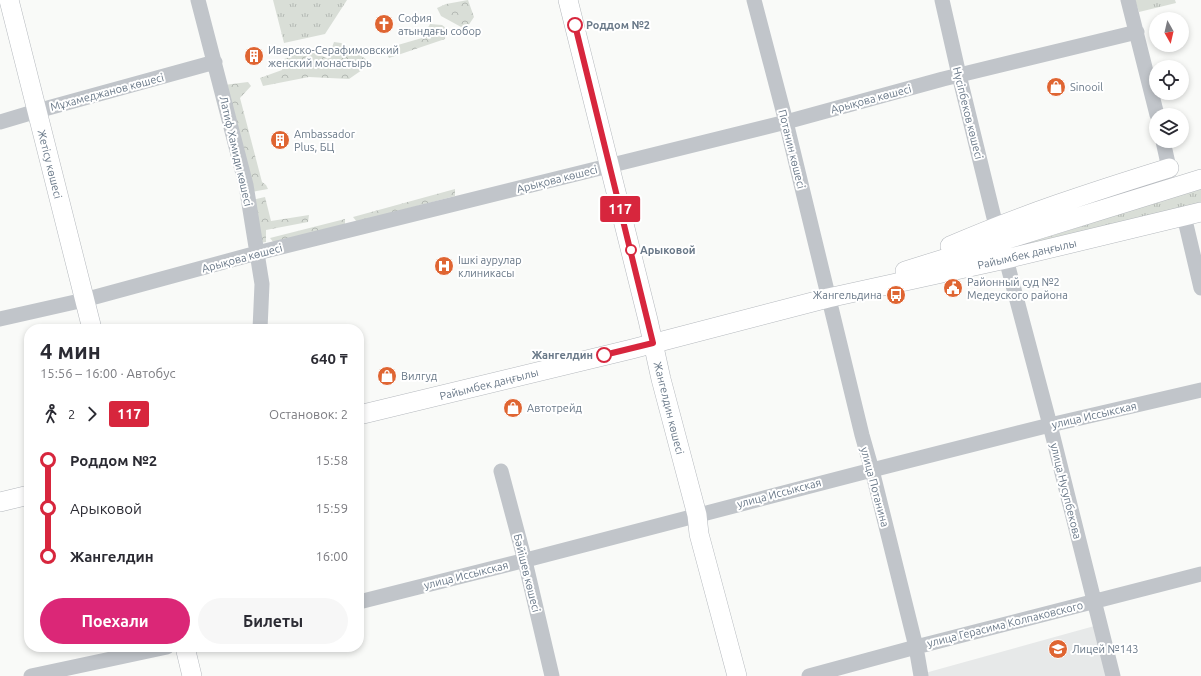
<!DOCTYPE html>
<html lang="ru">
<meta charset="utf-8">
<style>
:root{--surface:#fff;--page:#f7f7f7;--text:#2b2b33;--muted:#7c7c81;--accent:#db2777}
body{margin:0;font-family:Ubuntu,sans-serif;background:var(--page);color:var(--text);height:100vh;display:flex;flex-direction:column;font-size:15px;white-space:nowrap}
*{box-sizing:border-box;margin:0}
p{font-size:13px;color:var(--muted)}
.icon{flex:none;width:22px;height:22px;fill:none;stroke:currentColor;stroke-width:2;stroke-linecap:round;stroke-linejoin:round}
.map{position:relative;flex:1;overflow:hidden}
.side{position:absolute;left:24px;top:324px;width:340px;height:328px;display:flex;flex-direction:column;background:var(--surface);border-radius:16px;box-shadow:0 2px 6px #0003}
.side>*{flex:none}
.badge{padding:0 8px;border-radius:3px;font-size:14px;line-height:26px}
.needle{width:26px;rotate:172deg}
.buttons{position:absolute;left:1149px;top:12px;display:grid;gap:8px}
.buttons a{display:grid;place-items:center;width:40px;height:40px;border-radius:50%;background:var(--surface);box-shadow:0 2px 6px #0003;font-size:20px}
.map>.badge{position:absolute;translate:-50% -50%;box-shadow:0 0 0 2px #fff}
.legs{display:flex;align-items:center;gap:6px;height:44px;padding:0 16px;font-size:13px}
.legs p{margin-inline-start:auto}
.headline{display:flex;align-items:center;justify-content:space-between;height:68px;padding:0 16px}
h1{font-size:22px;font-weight:600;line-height:30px}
.button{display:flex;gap:8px;margin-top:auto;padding:8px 16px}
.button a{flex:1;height:46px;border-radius:24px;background:var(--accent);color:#fff;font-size:16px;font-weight:600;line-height:46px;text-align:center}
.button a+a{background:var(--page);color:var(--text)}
ul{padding:0 16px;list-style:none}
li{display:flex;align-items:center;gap:14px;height:48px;font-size:15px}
li i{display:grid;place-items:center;width:6px;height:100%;margin:0 5px;background:currentColor}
li i::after{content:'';width:10px;height:10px;margin:-5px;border:3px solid;border-radius:50%;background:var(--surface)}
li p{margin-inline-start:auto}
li:first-child i{background:linear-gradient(#0000 50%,currentColor 0)}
li:last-child i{background:linear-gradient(currentColor 50%,#0000 0)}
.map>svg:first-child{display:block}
</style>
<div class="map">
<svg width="1201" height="676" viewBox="0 0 1201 676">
<defs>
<pattern id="grass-tufts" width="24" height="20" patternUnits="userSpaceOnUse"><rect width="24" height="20" fill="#d9ded7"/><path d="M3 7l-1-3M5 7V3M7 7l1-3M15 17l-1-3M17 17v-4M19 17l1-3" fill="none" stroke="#b4b9b4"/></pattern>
<pattern id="forest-crowns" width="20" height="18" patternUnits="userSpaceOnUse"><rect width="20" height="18" fill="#d9ded7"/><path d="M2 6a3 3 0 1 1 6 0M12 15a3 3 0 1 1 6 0" fill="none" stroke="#b4b9b4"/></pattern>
</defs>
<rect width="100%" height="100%" fill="#f9faf8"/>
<path fill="#e7e9e9" d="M1098,625L1111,676H926L925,673Z"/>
<path fill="url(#grass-tufts)" d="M273,0H347L325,34L284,43Z
M1135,0H1175L1176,3L1139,12Z
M1201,188V203L927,270L1045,238Z"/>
<path fill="url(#forest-crowns)" d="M468,0L474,17L468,26L463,28L441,16L437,8L446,4Z
M430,24L442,25L446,28L445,39L389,58L384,49L422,38Z
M334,42L341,43L372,63L349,79L309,77L263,86L260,78L282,70L284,59L310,49L328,59Z
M248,82L251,86L240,98L262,182L266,185L268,189L251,192L224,85Z
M455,189V196L357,222L353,217Z
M265,197L271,221L309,215L308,222L266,230V242L260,243L252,200Z
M345,219V225L274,243L270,238Z"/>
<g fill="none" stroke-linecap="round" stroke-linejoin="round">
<defs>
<path id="major" d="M9,0L92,329
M568,0L648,320L661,379L697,515L699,534L737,676
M950,246C1021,215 1095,191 1169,168
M905,271L1201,179
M359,415L632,349L828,298L1006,259L1201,212
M0,502L29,495
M185,647L192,676"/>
</defs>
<use href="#major" stroke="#b5b9be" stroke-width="20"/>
<path stroke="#c1c5ca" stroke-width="15" d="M198,0L246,185L262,284L260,329
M754,0L786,122L862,435L872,470L916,647L921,676
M942,0L959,75L996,226
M1128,0L1157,115
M0,122L37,111L215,62
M1163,141L1169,168
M1184,216L1201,288
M1006,259L1050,425L1113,676
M0,319L84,300L257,253L786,122L943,79L1137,32
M501,471L525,561L552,676
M359,602L526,560L872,470L1050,425L1201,390
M31,676L167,647
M809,676L916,647L1201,574"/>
<use href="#major" stroke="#fff" stroke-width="19"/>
</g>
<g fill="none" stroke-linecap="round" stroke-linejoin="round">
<defs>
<path id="line-1" d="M575,25L653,343L604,355"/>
</defs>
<use href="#line-1" stroke="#fff" stroke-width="9"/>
<use href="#line-1" stroke="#d7263d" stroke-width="6"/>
</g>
<defs>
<symbol id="church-disc" viewBox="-11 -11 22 22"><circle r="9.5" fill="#df6532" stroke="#fff"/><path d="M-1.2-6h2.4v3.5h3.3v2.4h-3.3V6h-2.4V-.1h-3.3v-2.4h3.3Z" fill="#fff"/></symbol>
<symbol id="building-disc" viewBox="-11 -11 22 22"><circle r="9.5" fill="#df6532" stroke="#fff"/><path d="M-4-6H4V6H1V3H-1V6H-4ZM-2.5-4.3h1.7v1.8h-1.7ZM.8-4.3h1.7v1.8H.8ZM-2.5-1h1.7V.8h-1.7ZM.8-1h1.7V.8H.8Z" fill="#fff"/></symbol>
<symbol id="shop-disc" viewBox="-11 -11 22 22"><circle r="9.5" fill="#df6532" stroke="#fff"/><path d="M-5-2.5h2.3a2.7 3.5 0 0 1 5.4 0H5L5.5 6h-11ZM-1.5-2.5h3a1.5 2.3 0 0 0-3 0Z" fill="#fff"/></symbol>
<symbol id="hospital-disc" viewBox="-11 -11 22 22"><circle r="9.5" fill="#df6532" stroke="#fff"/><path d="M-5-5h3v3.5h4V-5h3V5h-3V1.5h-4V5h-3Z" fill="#fff"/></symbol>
<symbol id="civic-disc" viewBox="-11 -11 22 22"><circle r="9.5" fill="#df6532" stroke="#fff"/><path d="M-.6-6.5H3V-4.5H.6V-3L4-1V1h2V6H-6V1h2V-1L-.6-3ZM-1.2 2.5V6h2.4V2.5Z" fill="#fff"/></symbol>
<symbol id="bus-disc" viewBox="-11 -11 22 22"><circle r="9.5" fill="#df6532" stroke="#fff"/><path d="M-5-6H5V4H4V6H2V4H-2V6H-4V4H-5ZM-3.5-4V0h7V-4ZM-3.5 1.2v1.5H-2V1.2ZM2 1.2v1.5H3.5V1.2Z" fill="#fff"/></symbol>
<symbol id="school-disc" viewBox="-11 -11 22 22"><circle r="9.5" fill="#df6532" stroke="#fff"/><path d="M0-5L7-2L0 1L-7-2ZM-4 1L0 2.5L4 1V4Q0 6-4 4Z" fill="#fff"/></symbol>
</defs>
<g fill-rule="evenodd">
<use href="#church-disc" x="373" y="13" width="22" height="22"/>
<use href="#building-disc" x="243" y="45" width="22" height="22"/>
<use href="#shop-disc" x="1045" y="76" width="22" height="22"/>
<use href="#building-disc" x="269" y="129" width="22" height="22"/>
<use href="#hospital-disc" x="433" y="255" width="22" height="22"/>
<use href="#civic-disc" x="942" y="277" width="22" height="22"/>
<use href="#bus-disc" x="885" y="284" width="22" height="22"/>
<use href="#shop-disc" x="376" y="365" width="22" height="22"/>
<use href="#shop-disc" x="502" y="397" width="22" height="22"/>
<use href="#school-disc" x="1047" y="638" width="22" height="22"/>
</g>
<g fill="#fff" stroke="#d7263d" stroke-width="2">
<circle cx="575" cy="25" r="7"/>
<circle cx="631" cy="250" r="5"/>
<circle cx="604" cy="355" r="7"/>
</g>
<g text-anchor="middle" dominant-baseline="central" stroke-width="4" stroke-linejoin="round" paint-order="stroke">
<g font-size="11" fill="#697888" stroke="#fff" text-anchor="start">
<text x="398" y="18">София<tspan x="398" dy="13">атындағы собор</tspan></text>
<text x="268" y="50">Иверско-Серафимовский<tspan x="268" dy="13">женский монастырь</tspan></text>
<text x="1070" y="87">Sinooil</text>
<text x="294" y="134">Ambassador<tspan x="294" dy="13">Plus, БЦ</tspan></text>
<text x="458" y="260">Ішкі аурулар<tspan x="458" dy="13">клиникасы</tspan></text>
<text x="967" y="282">Районный суд №2<tspan x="967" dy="13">Медеуского района</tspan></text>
<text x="882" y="295" text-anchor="end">Жангельдина</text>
<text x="401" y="376">Вилгуд</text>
<text x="527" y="408">Автотрейд</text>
<text x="1072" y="649">Лицей №143</text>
</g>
<g font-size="11" font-weight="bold" fill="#697888" stroke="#fff" text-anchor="start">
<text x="586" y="25">Роддом №2</text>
<text x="640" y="250">Арыковой</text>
<text x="593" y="355" text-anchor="end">Жангелдин</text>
</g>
<g font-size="11" fill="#697888" stroke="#fff">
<text transform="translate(107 92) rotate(-15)">Мұхамеджанов көшесі</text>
<text transform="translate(871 99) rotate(-15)">Арықова көшесі</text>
<text transform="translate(968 113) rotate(76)">Нүсіпбеков көшесі</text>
<text transform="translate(792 149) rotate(76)">Потанин көшесі</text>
<text transform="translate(236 151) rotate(77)">Латиф Хамиди көшесі</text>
<text transform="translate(50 164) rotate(76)">Жетісу көшесі</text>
<text transform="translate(557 179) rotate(-14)">Арықова көшесі</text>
<text transform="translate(1027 254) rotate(-13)">Райымбек даңғылы</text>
<text transform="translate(242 258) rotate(-15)">Арықова көшесі</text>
<text transform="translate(489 384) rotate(-14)">Райымбек даңғылы</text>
<text transform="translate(669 408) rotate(76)">Жангелдин көшесі</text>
<text transform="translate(1094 415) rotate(-13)">улица Иссыкская</text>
<text transform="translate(875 487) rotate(75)">улица Потанина</text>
<text transform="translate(1066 491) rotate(76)">улица Нусупбекова</text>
<text transform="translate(779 493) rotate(-15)">улица Иссыкская</text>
<text transform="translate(527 573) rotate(76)">Бәйішев көшесі</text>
<text transform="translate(466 575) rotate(-14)">улица Иссыкская</text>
<text transform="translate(1005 624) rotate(-14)">улица Герасима Колпаковского</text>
</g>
</g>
</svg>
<div class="buttons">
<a><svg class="needle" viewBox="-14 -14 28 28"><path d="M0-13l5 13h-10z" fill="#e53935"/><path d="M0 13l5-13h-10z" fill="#7c7c81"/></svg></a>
<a><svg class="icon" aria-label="locate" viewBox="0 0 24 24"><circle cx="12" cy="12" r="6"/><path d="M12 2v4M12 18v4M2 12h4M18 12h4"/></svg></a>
<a><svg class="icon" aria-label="layers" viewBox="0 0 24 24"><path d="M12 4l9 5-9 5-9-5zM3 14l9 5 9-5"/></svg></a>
</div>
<b class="badge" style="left:620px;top:209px;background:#d7263d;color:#fff">117</b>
<section class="side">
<div class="headline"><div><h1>4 мин</h1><p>15:56 – 16:00 · Автобус</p></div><b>640 ₸</b></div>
<div class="legs"><svg class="icon" aria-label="walk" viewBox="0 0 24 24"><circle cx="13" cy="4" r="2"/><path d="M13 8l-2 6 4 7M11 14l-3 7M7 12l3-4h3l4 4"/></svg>2<svg class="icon" aria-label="forward" viewBox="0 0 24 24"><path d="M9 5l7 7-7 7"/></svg><b class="badge" style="background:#d7263d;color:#fff">117</b><p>Остановок: 2</p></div>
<ul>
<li><i style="color:#d7263d"></i><b>Роддом №2</b><p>15:58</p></li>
<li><i style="color:#d7263d"></i><span>Арыковой</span><p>15:59</p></li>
<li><i style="color:#d7263d"></i><b>Жангелдин</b><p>16:00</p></li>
</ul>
<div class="button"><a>Поехали</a><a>Билеты</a></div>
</section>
</div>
